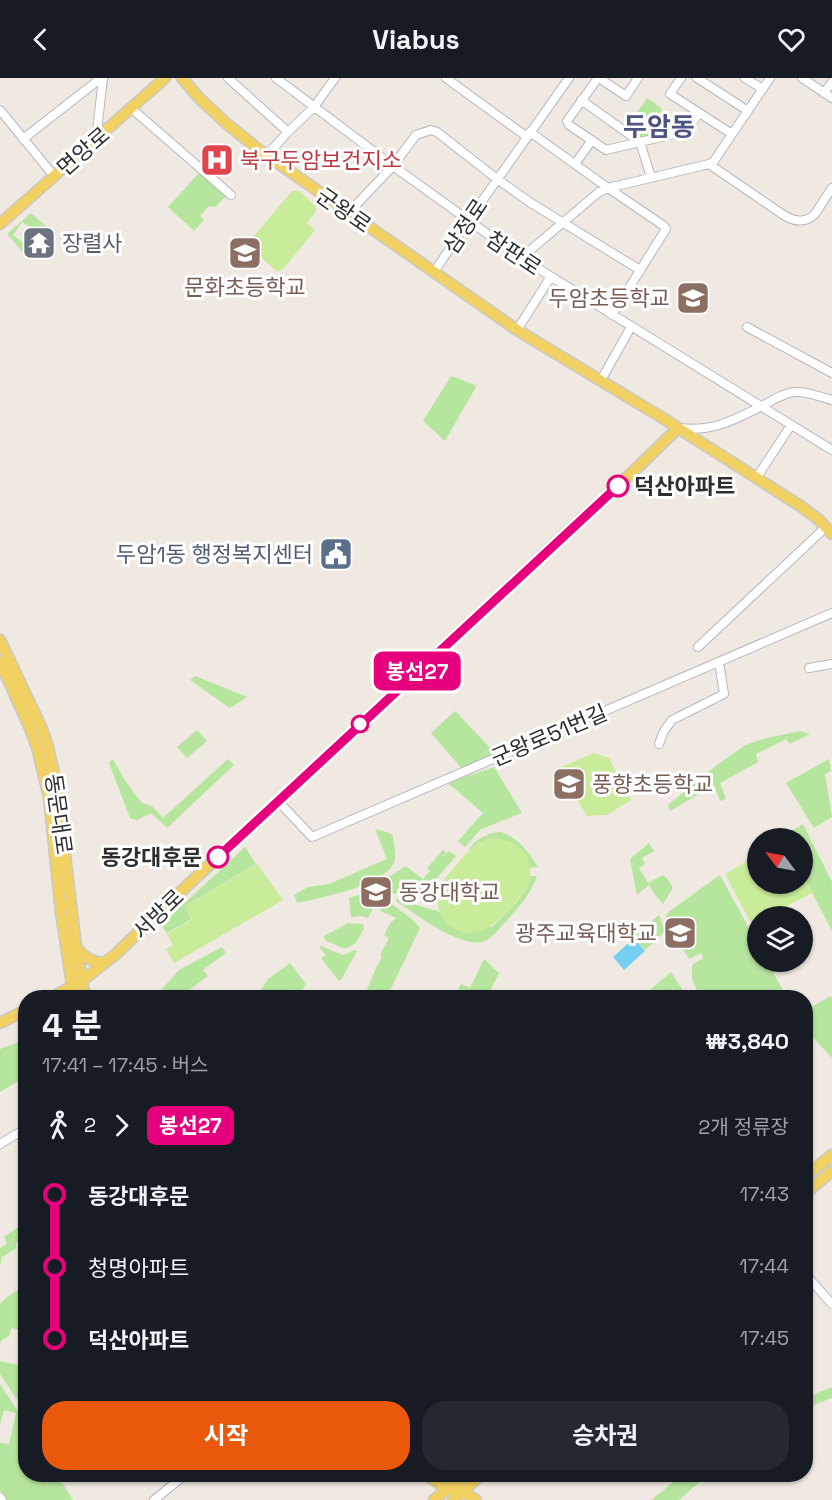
<!DOCTYPE html>
<html lang="ko">
<meta charset="utf-8">
<style>
:root{--surface:#171b24;--page:#242831;--text:#f1f3f6;--muted:#9ea1a6;--accent:#ea580c}
body{margin:0;font-family:"Space Grotesk","Noto Sans KR",sans-serif;background:var(--page);color:var(--text);height:100vh;display:flex;flex-direction:column;font-size:22px;white-space:nowrap}
*{box-sizing:border-box;margin:0}
p{font-size:20px;color:var(--muted)}
.icon{flex:none;width:33px;height:33px;fill:none;stroke:currentColor;stroke-width:2;stroke-linecap:round;stroke-linejoin:round}
.map{position:relative;flex:1;overflow:hidden}
.panel{position:absolute;left:18px;top:912px;width:795px;height:492px;display:flex;flex-direction:column;background:var(--surface);border-radius:24px;box-shadow:0 2px 4px #0004}
.panel>*{flex:none}
.badge{padding:0 12px;border-radius:9px;font-size:21px;line-height:39px}
.needle{width:39px;rotate:302deg}
.tools{position:absolute;left:747px;top:750px;display:grid;gap:12px}
.tools a{display:grid;place-items:center;width:66px;height:66px;border-radius:50%;background:var(--surface);box-shadow:0 2px 4px #0004;font-size:30px}
.map>.badge{position:absolute;translate:-50% -50%;box-shadow:0 0 0 3px #fff}
.legs{display:flex;align-items:center;gap:9px;height:66px;padding:0 24px;font-size:20px}
.legs p{margin-inline-start:auto}
.headline{display:flex;align-items:center;justify-content:space-between;height:102px;padding:0 24px}
h1{font-size:33px;font-weight:700;line-height:45px}
.button{display:flex;gap:12px;margin-top:auto;padding:12px 24px}
.button a{flex:1;height:69px;border-radius:24px;background:var(--accent);color:#fff;font-size:24px;font-weight:700;line-height:69px;text-align:center}
.button a+a{background:var(--page);color:var(--text)}
ul{padding:0 24px;list-style:none}
li{display:flex;align-items:center;gap:21px;height:72px;font-size:22px}
li i{display:grid;place-items:center;width:9px;height:100%;margin:0 8px;background:currentColor}
li i::after{content:'';width:15px;height:15px;margin:-8px;border:4px solid;border-radius:50%;background:var(--surface)}
li p{margin-inline-start:auto}
li:first-child i{background:linear-gradient(#0000 50%,currentColor 0)}
li:last-child i{background:linear-gradient(currentColor 50%,#0000 0)}
header{display:flex;justify-content:space-between;align-items:center;height:78px;padding:0 24px;background:var(--surface);font-size:27px;font-weight:700}
.map>svg:first-child{display:block}
</style>
<header><svg class="icon" aria-label="back" viewBox="0 0 24 24"><path d="M15 5l-7 7 7 7"/></svg>Viabus<svg class="icon" aria-label="heart" viewBox="0 0 24 24"><path d="M12 20l-8-8c-3-5 5-10 8-4 3-6 11-1 8 4z"/></svg></header>
<div class="map">
<svg width="832" height="1422" viewBox="0 0 832 1422">
<rect width="100%" height="100%" fill="#efe9e1"/>
<path fill="#b6e59e" d="M647,20L661,30L671,55L641,61L626,50Z
M200,94L226,118L215,129L209,128L200,138L204,142L194,153L168,129Z
M31,135L50,152L41,163L39,161L37,162L32,158L33,156L31,154L33,151L22,144L13,157L22,164L24,162L26,164L29,161L34,165L32,167L34,169L26,178L7,156Z
M451,298L475,307L476,309L445,363L423,343Z
M195,598L247,619L230,630L190,602Z
M455,633L499,679L464,693L431,655Z
M197,652L207,663L187,680L177,669Z
M800,653L810,656L790,666L786,661L756,676L758,684L720,705L726,721L720,723L714,707L670,733L668,727L717,687L745,667L767,660Z
M113,681L124,701L141,724L153,729L163,740L228,681L234,687L167,750L151,735L137,742L130,740L109,685Z
M829,681L831,693L825,696L832,739L814,750L786,705Z
M494,689L522,735L481,751L465,769L458,763L483,735L449,706L450,704Z
M803,746L832,804V853L803,797L802,760H783L782,758Z
M375,751L390,755L393,758C394,765 396,774 395,781C390,807 319,820 297,825L294,817L308,809L329,806L387,781Z
M501,754C520,762 527,772 538,789L530,790L528,781L479,764L470,772L469,771C478,760 487,755 501,754Z
M649,765L654,773L642,780L645,786L639,790L648,805L663,797L667,800L673,810L663,826L656,818L649,807L637,817L630,781Z
M245,769L256,786L185,828L191,841L167,855L161,847Z
M443,772L446,774L442,780L449,773L456,778C446,789 424,819 410,819C401,818 390,814 382,812L378,809V806L381,804L406,788L423,801L430,793L427,790Z
M720,797L757,865L758,884H767L787,919H700L692,901V887L703,880L701,875L689,881L672,853L666,837L671,832Z
M530,798H537C531,815 521,827 509,840C502,847 492,862 482,864C459,869 415,836 396,823L397,821L440,834L443,840L492,849C505,835 528,817 530,798Z
M362,816H374L379,819L368,840L362,838L351,839L349,820Z
M386,822L413,842L420,850L387,919H364L375,892L382,879L380,877L389,860L384,857L391,844L397,840L380,833Z
M659,837L665,853L645,872L633,859Z
M348,845L363,846L364,850L356,865L345,871L325,862L324,858Z
M321,868L343,877L355,872L357,873L341,902L339,903L321,880L326,877L319,869Z
M222,869L226,875L203,892L208,898L180,919H168L161,912L179,892Z
M484,881L499,895L487,919H475L458,911L461,906L470,910Z
M290,885L306,906L300,916L292,911L287,919H256L267,902Z
M671,894L687,919H642Z
M831,918L832,921V980L806,952V932Z
M25,963V999L0,1014V971L19,964Z
M25,1144V1165L17,1164L15,1171L2,1179L0,1188V1170L7,1166L4,1159Z
M25,1207V1251L23,1252L11,1250L9,1258L2,1262L0,1266V1226L6,1220Z
M25,1279V1328L16,1320L0,1296V1283L17,1287Z
M806,1298L812,1306L807,1317L810,1318L832,1309V1320L816,1326L806,1332Z
M0,1306L25,1344L26,1396L57,1397L73,1422H7L0,1412V1378L1,1377H0V1365L9,1366L16,1335L4,1332L0,1347Z
M682,1397H708L679,1422H651Z"/>
<path fill="#c9ec9a" d="M292,113H299L316,128V134L307,145L315,152L285,189L278,194L247,168L248,165Z
M594,675L609,680L631,722L607,737L587,738L559,690Z
M490,760C514,760 536,775 529,803C526,815 496,848 484,852C477,855 469,856 462,854C444,849 433,828 439,810C442,802 469,771 477,766C481,763 486,762 490,760Z
M757,778L758,806H802L803,797L812,815L768,838H758L757,844L752,847L725,796Z
M257,786L283,822L174,885L166,871L173,867L167,856L192,841L185,828Z"/>
<path fill="#75cff0" d="M634,860L645,873L624,892L613,879Z"/>
<g fill="none" stroke-linecap="round" stroke-linejoin="round">
<defs>
<path id="minor" d="M228,0L288,54
M276,0L393,88L521,180L832,372
M446,0L527,59
M598,0L567,43L569,47L606,72L687,53L699,35
M599,0L626,18L638,0
M681,0L670,16L732,56
M697,0L748,33
M745,0L763,11
M802,0L832,20
M824,15L832,4
M581,22L640,64L651,99
M131,30L231,117
M0,32L54,98
M530,54L608,110L664,148L666,151L612,237
M23,61L101,0
M96,61L103,0
M267,77L288,54L314,29L335,0
M575,86L592,62
M709,86L785,138C796,144 806,145 815,136L832,110
M350,136L354,129L393,88L416,57L431,52L437,54L497,101L531,125L640,192
M521,180L599,114L608,110L709,86L714,83L770,0
M434,194L480,126L569,0
M747,249L832,295
M517,252L550,200
M601,302L631,249
M680,350C712,354 732,343 760,329C772,323 782,315 795,314C807,313 820,319 832,322
M757,399L791,347
M698,569L826,449
M809,590L832,586
M659,666L664,653L672,642L724,616L719,584
M278,723L312,759L832,535
M0,1066L25,1051
M806,1197L832,1226
M0,1419L2,1422
M154,1422L186,1396"/>
<path id="major" d="M182,0L200,21L226,45L258,71L517,252L661,339L802,429L819,442L832,456
M0,146L165,0
M0,562L42,651L48,669L57,710L76,869L85,920
M0,584L29,648L37,669L49,719L61,834L74,920
M77,870C85,880 92,884 105,885
M51,920L82,903L117,875L176,818L581,441L638,389L678,350
M0,945L26,932
M806,1098L832,1077
M806,1115L832,1093
M425,1396L447,1411L463,1413
M445,1396L452,1401L463,1413L476,1422
M434,1422L447,1411L450,1404
M453,1422L482,1396"/>
</defs>
<use href="#minor" stroke="#b4b7c1" stroke-width="10"/>
<use href="#major" stroke="#c9c9c9" stroke-width="13"/>
<use href="#minor" stroke="#fff" stroke-width="8"/>
<use href="#major" stroke="#f2d163" stroke-width="10"/>
</g>
<g fill="none" stroke-linecap="round" stroke-linejoin="round">
<defs>
<path id="line-1" d="M218,779L618,408"/>
</defs>
<use href="#line-1" stroke="#fff" stroke-width="14"/>
<use href="#line-1" stroke="#e6007e" stroke-width="9"/>
</g>
<defs>
<symbol id="hospital-square" viewBox="-11 -11 22 22"><rect x="-9" y="-9" width="18" height="18" rx="4" fill="#e0444e" stroke="#fff"/><path d="M-5-5h3v3.5h4V-5h3V5h-3V1.5h-4V5h-3Z" fill="#fff"/></symbol>
<symbol id="temple-square" viewBox="-11 -11 22 22"><rect x="-9" y="-9" width="18" height="18" rx="4" fill="#6b7280" stroke="#fff"/><path d="M0-6L5-2H3V0L6.5 2.5H4V6H1.5V3h-3V6H-4V2.5H-6.5L-3 0V-2H-5Z" fill="#fff"/></symbol>
<symbol id="school-square" viewBox="-11 -11 22 22"><rect x="-9" y="-9" width="18" height="18" rx="4" fill="#8d6e63" stroke="#fff"/><path d="M0-5L7-2L0 1L-7-2ZM-4 1L0 2.5L4 1V4Q0 6-4 4Z" fill="#fff"/></symbol>
<symbol id="civic-square" viewBox="-11 -11 22 22"><rect x="-9" y="-9" width="18" height="18" rx="4" fill="#5c6f8a" stroke="#fff"/><path d="M-.6-6.5H3V-4.5H.6V-3L4-1V1h2V6H-6V1h2V-1L-.6-3ZM-1.2 2.5V6h2.4V2.5Z" fill="#fff"/></symbol>
<symbol id="university-square" viewBox="-11 -11 22 22"><rect x="-9" y="-9" width="18" height="18" rx="4" fill="#8d6e63" stroke="#fff"/><path d="M0-5L7-2L0 1L-7-2ZM-4 1L0 2.5L4 1V4Q0 6-4 4Z" fill="#fff"/></symbol>
</defs>
<g fill-rule="evenodd">
<use href="#hospital-square" x="198" y="63" width="38" height="38"/>
<use href="#temple-square" x="20" y="146" width="38" height="38"/>
<use href="#school-square" x="226" y="156" width="38" height="38"/>
<use href="#school-square" x="674" y="201" width="38" height="38"/>
<use href="#civic-square" x="317" y="457" width="38" height="38"/>
<use href="#school-square" x="550" y="687" width="38" height="38"/>
<use href="#university-square" x="357" y="795" width="38" height="38"/>
<use href="#university-square" x="661" y="836" width="38" height="38"/>
</g>
<g fill="#fff" stroke="#e6007e" stroke-width="3">
<circle cx="618" cy="408" r="10"/>
<circle cx="360" cy="646" r="8"/>
<circle cx="218" cy="779" r="10"/>
</g>
<g text-anchor="middle" dominant-baseline="central" stroke-width="6" stroke-linejoin="round" paint-order="stroke">
<g font-size="22" fill="#2e2e2e" stroke="#fff">
<text transform="translate(83 73) rotate(-41)">면앙로</text>
<text transform="translate(344 132) rotate(35)">군왕로</text>
<text transform="translate(465 148) rotate(-56)">삼정로</text>
<text transform="translate(514 175) rotate(34)">참판로</text>
<text transform="translate(549 657) rotate(-23)">군왕로51번길</text>
<text transform="translate(59 736) rotate(82)">동문대로</text>
<text transform="translate(158 836) rotate(-44)">서방로</text>
</g>
<g font-size="22" fill="#be3a42" stroke="#fff" text-anchor="start">
<text x="240" y="82">북구두암보건지소</text>
</g>
<g font-size="22" fill="#5b616d" stroke="#fff" text-anchor="start">
<text x="62" y="165">장렬사</text>
</g>
<g font-size="22" fill="#785e54" stroke="#fff" text-anchor="end">
<text x="245" y="209" text-anchor="middle">문화초등학교</text>
<text x="670" y="220">두암초등학교</text>
<text x="592" y="706" text-anchor="start">풍향초등학교</text>
<text x="399" y="814" text-anchor="start">동강대학교</text>
<text x="657" y="855">광주교육대학교</text>
</g>
<g font-size="22" font-weight="bold" fill="#2e2e2e" stroke="#fff" text-anchor="start">
<text x="634" y="408">덕산아파트</text>
<text x="202" y="779" text-anchor="end">동강대후문</text>
</g>
<g font-size="22" fill="#4e5e75" stroke="#fff" text-anchor="end">
<text x="313" y="476">두암1동 행정복지센터</text>
</g>
<g font-size="26" font-weight="bold" fill="#4d5680" stroke="#fff">
<text x="659" y="49">두암동</text>
</g>
</g>
</svg>
<div class="tools">
<a><svg class="needle" viewBox="-14 -14 28 28"><path d="M0-13l5 13h-10z" fill="#e53935"/><path d="M0 13l5-13h-10z" fill="#9ea1a6"/></svg></a>
<a><svg class="icon" aria-label="layers" viewBox="0 0 24 24"><path d="M12 4l9 5-9 5-9-5zM3 14l9 5 9-5"/></svg></a>
</div>
<b class="badge" style="left:417px;top:593px;background:#e6007e;color:#fff">봉선27</b>
<section class="panel">
<div class="headline"><div><h1>4 분</h1><p>17:41 – 17:45 · 버스</p></div><b>₩3,840</b></div>
<div class="legs"><svg class="icon" aria-label="walk" viewBox="0 0 24 24"><circle cx="13" cy="4" r="2"/><path d="M13 8l-2 6 4 7M11 14l-3 7M7 12l3-4h3l4 4"/></svg>2<svg class="icon" aria-label="forward" viewBox="0 0 24 24"><path d="M9 5l7 7-7 7"/></svg><b class="badge" style="background:#e6007e;color:#fff">봉선27</b><p>2개 정류장</p></div>
<ul>
<li><i style="color:#e6007e"></i><b>동강대후문</b><p>17:43</p></li>
<li><i style="color:#e6007e"></i><span>청명아파트</span><p>17:44</p></li>
<li><i style="color:#e6007e"></i><b>덕산아파트</b><p>17:45</p></li>
</ul>
<div class="button"><a>시작</a><a>승차권</a></div>
</section>
</div>
